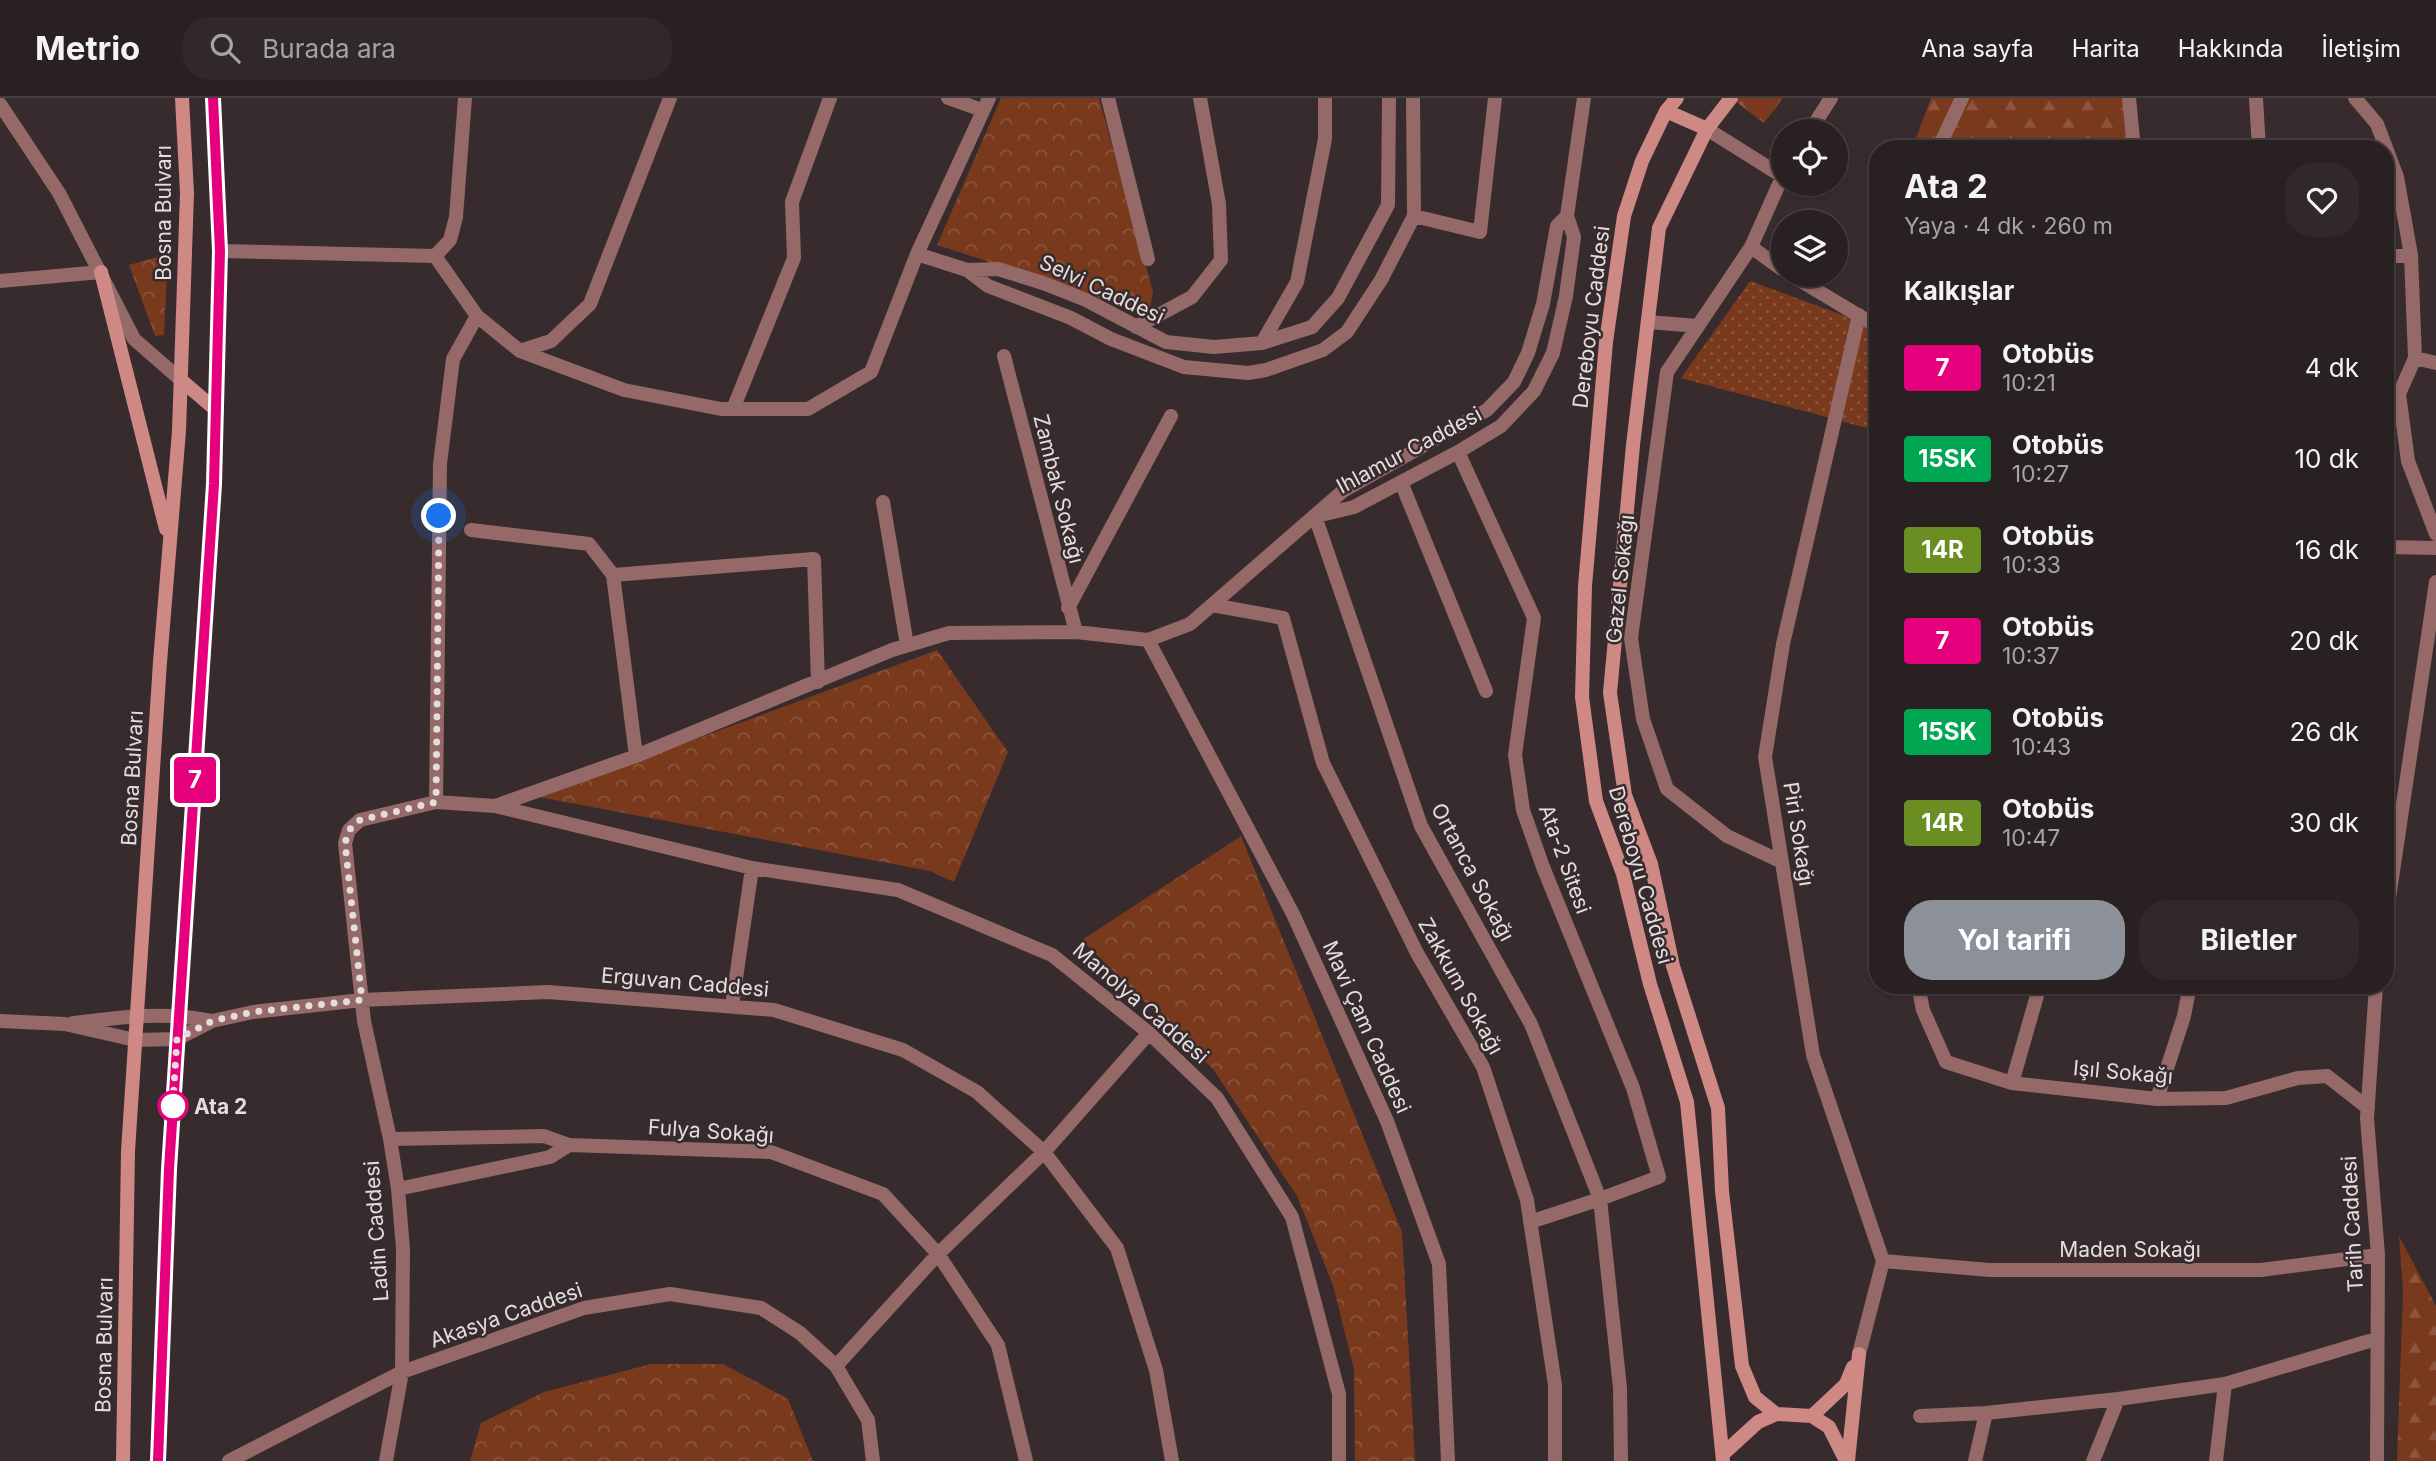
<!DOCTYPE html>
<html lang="tr">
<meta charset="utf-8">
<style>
:root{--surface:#292022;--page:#31282a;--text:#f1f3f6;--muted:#a5a3a5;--line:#453e40;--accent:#8c9099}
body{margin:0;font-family:Inter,sans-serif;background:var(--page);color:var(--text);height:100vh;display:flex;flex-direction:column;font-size:26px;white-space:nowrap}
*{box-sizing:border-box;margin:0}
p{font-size:23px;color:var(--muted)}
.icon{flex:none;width:38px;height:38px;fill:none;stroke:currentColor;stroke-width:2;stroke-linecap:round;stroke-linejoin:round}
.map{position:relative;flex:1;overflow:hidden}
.side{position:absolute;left:1869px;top:42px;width:525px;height:854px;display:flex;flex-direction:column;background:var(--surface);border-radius:28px;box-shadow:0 2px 5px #0004,0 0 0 2px var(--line)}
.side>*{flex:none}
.badge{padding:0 14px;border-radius:5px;font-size:24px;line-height:46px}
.tools{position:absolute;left:1771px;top:21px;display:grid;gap:14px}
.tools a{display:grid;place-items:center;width:77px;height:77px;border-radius:50%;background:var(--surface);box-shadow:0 2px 5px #0004,0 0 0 2px var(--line);font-size:35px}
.you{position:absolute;width:35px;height:35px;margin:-18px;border:5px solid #fff;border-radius:50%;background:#1a73e8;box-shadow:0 0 0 10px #1a73e833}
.map>.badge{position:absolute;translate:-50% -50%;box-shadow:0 0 0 4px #fff}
h2{padding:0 35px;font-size:26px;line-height:63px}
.round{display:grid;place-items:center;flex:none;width:74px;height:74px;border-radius:28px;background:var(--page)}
.head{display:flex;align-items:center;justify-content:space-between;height:119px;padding:0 35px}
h1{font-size:33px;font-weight:700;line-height:52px}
.primary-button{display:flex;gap:14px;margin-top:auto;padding:14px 35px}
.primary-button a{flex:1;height:80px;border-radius:28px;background:var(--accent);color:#fff;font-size:28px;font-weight:700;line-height:80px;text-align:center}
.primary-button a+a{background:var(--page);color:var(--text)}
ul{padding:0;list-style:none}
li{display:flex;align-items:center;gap:21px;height:91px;padding:0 35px}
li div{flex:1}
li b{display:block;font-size:26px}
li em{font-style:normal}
li .badge{min-width:77px;font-weight:700;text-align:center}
header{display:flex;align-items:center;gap:42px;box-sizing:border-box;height:98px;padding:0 35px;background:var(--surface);border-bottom:2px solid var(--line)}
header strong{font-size:33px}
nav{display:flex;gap:38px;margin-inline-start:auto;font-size:24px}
.search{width:490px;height:63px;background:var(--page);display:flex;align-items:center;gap:18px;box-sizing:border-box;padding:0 24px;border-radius:28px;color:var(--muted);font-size:26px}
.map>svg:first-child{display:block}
</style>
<header>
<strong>Metrio</strong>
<div class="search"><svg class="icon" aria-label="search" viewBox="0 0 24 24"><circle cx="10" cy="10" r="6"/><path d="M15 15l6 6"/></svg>Burada ara</div>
<nav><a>Ana sayfa</a><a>Harita</a><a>Hakkında</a><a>İletişim</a></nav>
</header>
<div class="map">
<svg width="2436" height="1363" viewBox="0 0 2436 1363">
<defs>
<pattern id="grass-dots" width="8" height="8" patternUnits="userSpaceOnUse" patternTransform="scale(1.75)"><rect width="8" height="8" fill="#79391c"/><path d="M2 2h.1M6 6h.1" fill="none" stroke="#8c553d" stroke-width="1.8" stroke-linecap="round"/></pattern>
<pattern id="forest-firs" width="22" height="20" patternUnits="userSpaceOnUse" patternTransform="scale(1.75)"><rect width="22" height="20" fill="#79391c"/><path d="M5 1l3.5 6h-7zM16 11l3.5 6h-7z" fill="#8c553d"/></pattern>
<pattern id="park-crowns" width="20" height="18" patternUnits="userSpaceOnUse" patternTransform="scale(1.75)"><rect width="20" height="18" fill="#79391c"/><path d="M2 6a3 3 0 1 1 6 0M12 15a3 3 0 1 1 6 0" fill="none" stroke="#8c553d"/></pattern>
</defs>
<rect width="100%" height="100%" fill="#372b2e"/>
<path fill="url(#grass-dots)" d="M1750,183L1878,230V333L1681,280Z"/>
<path fill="url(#forest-firs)" d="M1731,0H1783L1764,25Z
M1931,0H2132V51H1912Z
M2399,1138L2436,1208V1363H2397L2403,1194Z"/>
<path fill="url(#park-crowns)" d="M1001,0H1099L1153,194L1149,216L937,147Z
M168,156L164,237L155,238L129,167Z
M937,552L1008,654L954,784L930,773L539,699Z
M1241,738L1402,1134L1415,1363H1355L1354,1272L1333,1187L1297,1098L1213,971L1082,842Z
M651,1266H723L788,1301L813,1363H470L481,1325L544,1294Z"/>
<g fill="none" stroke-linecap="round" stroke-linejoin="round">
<path stroke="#956967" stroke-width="14" d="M948,0L982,12
M1108,0L1148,161
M2129,0L2134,51
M2256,0L2259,51
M2355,0L2377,26L2397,79L2411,157L2415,260L2399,296L2408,363L2436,436
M1707,31L1782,78
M1810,33L1831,0
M1938,51L1962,0
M1414,118L1480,134L1495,0
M1751,149L1783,172
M220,153L435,158L450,142L456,119L465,0
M917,156L967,172L998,171L1043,185L1086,202L1166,244L1214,249L1262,245L1312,229L1338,200L1388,107L1389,0
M435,158L477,218
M2385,159L2411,157
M967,172L988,188L1071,220L1111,241L1184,269L1248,275L1266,272L1323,252L1347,234L1381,182L1414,118L1413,0
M1791,177L1878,229
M1859,217L1783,546L1765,659L1813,957L1883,1163L1859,1256
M1648,224L1698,228L1751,149L1783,77
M1698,228L1667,274L1631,540L1643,621L1667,691L1727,738L1782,764
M1136,229L1192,199L1221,162L1219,106L1200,0
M1262,245L1297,184L1325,41V0
M520,253L624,292L721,311H808L871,274L917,156L989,0
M1004,258L1076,534
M2415,260L2436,265
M733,311L794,160L792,104L830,0
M1458,354L1534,520L1515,657L1523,712L1543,769L1633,990L1659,1079L1600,1101L1620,1290L1621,1363
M1401,384L1486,593
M883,404L907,547
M1315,418L1421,728L1531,926L1600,1101L1530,1124
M1317,418L1354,409L1458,354L1501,328L1534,293L1553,255L1566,198L1574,139L1567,118
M471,432L589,446L613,477
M2385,449L2436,450
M1212,507L1283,520L1323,665L1417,855L1483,969L1527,1102L1555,1287V1363
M1068,510L1171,318
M1148,542L1293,816L1387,1023L1439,1166L1448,1363
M636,658L613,477L814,461L818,584
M436,704L440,366L453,261L477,218L520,253L551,243L590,206L670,0
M495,708L752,770L898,792L1052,857L1149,935L1217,1000L1292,1119L1339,1296V1363
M2385,827L2436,484
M1918,887L1923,912L1946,964L2012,985L2157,1001L2226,1000L2298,980L2327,978L2368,1010
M2376,887L2367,1020L2378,1157L2377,1363
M732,908L752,770
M0,923L65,926L135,942L177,941L212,923L253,914L362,902L548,894L774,912L903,952L977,994L1044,1054L1117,1150L1156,1272L1172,1363
M73,925C121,919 164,913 212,923
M2012,985L2040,887
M2157,1001L2184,918L2190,887
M390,1041L544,1038L569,1047L771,1054L883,1096L938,1156L998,1247L1026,1363
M398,1091L550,1059L569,1047
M1883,1163L1990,1172H2261L2378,1157
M836,1268L938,1156L1044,1054L1149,935
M1920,1318L1986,1315
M229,1363L402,1274L584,1210L670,1196L761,1210L800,1235L836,1268L868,1322L873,1363
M386,1363L402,1274L403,1151L398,1091L390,1041L364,923L345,745L349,732L360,722L436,704L495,708L636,658L892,552L949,535L1076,534L1148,542L1190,526L1343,393L1487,312L1514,284L1528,255L1543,206L1557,128L1567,118L1584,0
M1975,1363L1986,1315L2118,1301L2225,1286L2376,1241
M2093,1363L2118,1301
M2216,1363L2225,1286"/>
<path stroke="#956967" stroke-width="14" d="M0,6L59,95L134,241L181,282
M0,183L101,174"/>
<path stroke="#ce8985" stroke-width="14" d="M1677,0L1666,13L1642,63L1624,118L1606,244L1585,488L1582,599L1596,703L1623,776L1650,886L1687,1004L1723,1363
M1731,0L1707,31L1659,130L1633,347L1610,595L1625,697L1651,766L1673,868L1718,1010L1722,1093L1742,1268L1755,1299L1776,1316
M1666,13L1707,31
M101,174L166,431
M181,282L216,312
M1812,1318L1846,1286L1853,1269
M1723,1356L1758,1324L1776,1316L1812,1318L1829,1329L1846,1363
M123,1363L128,1053L160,564L179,333L187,95L182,0
M158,1363L169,1071L214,386L220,153L213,0
M1848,1363L1859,1256"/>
</g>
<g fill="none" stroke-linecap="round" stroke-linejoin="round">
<defs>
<path id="line" d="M158,1363L169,1071L214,386L220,153L213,0"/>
</defs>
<use href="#line" stroke="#fff" stroke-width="16"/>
<use href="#line" stroke="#e6007e" stroke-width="10"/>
<path stroke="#e4ddde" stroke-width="7" stroke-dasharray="0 12.6" d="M173,1008L172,1019L177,941L212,923L253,914L362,902L345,745L349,732L360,722L436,704L439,418"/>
</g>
<circle fill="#fff" stroke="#e6007e" stroke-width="3.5" cx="173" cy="1008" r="14"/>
<g text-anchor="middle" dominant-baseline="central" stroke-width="5" stroke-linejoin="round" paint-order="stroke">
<g font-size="21" fill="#e4ddde" stroke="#372b2e">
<text transform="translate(163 115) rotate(-90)">Bosna Bulvarı</text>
<text transform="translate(1102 191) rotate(25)">Selvi Caddesi</text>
<text transform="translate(1591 219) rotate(-83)">Dereboyu Caddesi</text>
<text transform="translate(1409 352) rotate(-28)">Ihlamur Caddesi</text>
<text transform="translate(1059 391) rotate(76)">Zambak Sokağı</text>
<text transform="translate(1620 481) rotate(-84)">Gazel Sokağı</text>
<text transform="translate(132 680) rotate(-87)">Bosna Bulvarı</text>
<text transform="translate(1799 736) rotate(81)">Piri Sokağı</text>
<text transform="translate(1565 761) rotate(70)">Ata-2 Sitesi</text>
<text transform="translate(1473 774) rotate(62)">Ortanca Sokağı</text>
<text transform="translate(1641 777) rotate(74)">Dereboyu Caddesi</text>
<text transform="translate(685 884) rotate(5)">Erguvan Caddesi</text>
<text transform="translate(1461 888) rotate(61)">Zakkum Sokağı</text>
<text transform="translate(1141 905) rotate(41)">Manolya Caddesi</text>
<text transform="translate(1367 929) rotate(66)">Mavi Çam Caddesi</text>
<text transform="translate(2123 974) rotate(5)">Işıl Sokağı</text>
<text transform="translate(711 1033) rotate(4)">Fulya Sokağı</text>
<text transform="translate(2352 1126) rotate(-93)">Tarih Caddesi</text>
<text transform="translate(376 1133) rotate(-94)">Ladin Caddesi</text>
<text x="2130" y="1151">Maden Sokağı</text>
<text transform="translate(506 1217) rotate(-19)">Akasya Caddesi</text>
<text transform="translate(104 1247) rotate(-89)">Bosna Bulvarı</text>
</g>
<g font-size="21" font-weight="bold" fill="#e4ddde" stroke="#372b2e" text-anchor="start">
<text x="194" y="1008">Ata 2</text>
</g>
</g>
</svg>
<div class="tools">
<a><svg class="icon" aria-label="locate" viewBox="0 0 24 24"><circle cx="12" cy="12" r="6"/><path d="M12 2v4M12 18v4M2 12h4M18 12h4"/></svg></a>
<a><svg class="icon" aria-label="layers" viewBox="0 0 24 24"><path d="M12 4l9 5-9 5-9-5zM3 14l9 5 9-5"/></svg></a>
</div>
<div class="you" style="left:439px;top:418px"></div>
<b class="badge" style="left:195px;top:682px;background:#e6007e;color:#fff">7</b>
<section class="side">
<div class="head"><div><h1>Ata 2</h1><p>Yaya · 4 dk · 260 m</p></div><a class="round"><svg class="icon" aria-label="heart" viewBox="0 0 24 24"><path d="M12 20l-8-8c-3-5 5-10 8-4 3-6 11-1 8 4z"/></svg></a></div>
<h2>Kalkışlar</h2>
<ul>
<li><span class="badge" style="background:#e6007e;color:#fff">7</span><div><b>Otobüs</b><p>10:21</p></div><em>4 dk</em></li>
<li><span class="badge" style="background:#00a651;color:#fff">15SK</span><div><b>Otobüs</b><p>10:27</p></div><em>10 dk</em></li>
<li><span class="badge" style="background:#6b8e23;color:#fff">14R</span><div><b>Otobüs</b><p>10:33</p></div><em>16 dk</em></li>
<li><span class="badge" style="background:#e6007e;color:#fff">7</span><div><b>Otobüs</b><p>10:37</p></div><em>20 dk</em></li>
<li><span class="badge" style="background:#00a651;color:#fff">15SK</span><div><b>Otobüs</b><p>10:43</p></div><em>26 dk</em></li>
<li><span class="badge" style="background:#6b8e23;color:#fff">14R</span><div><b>Otobüs</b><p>10:47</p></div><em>30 dk</em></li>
</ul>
<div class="primary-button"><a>Yol tarifi</a><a>Biletler</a></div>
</section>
</div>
